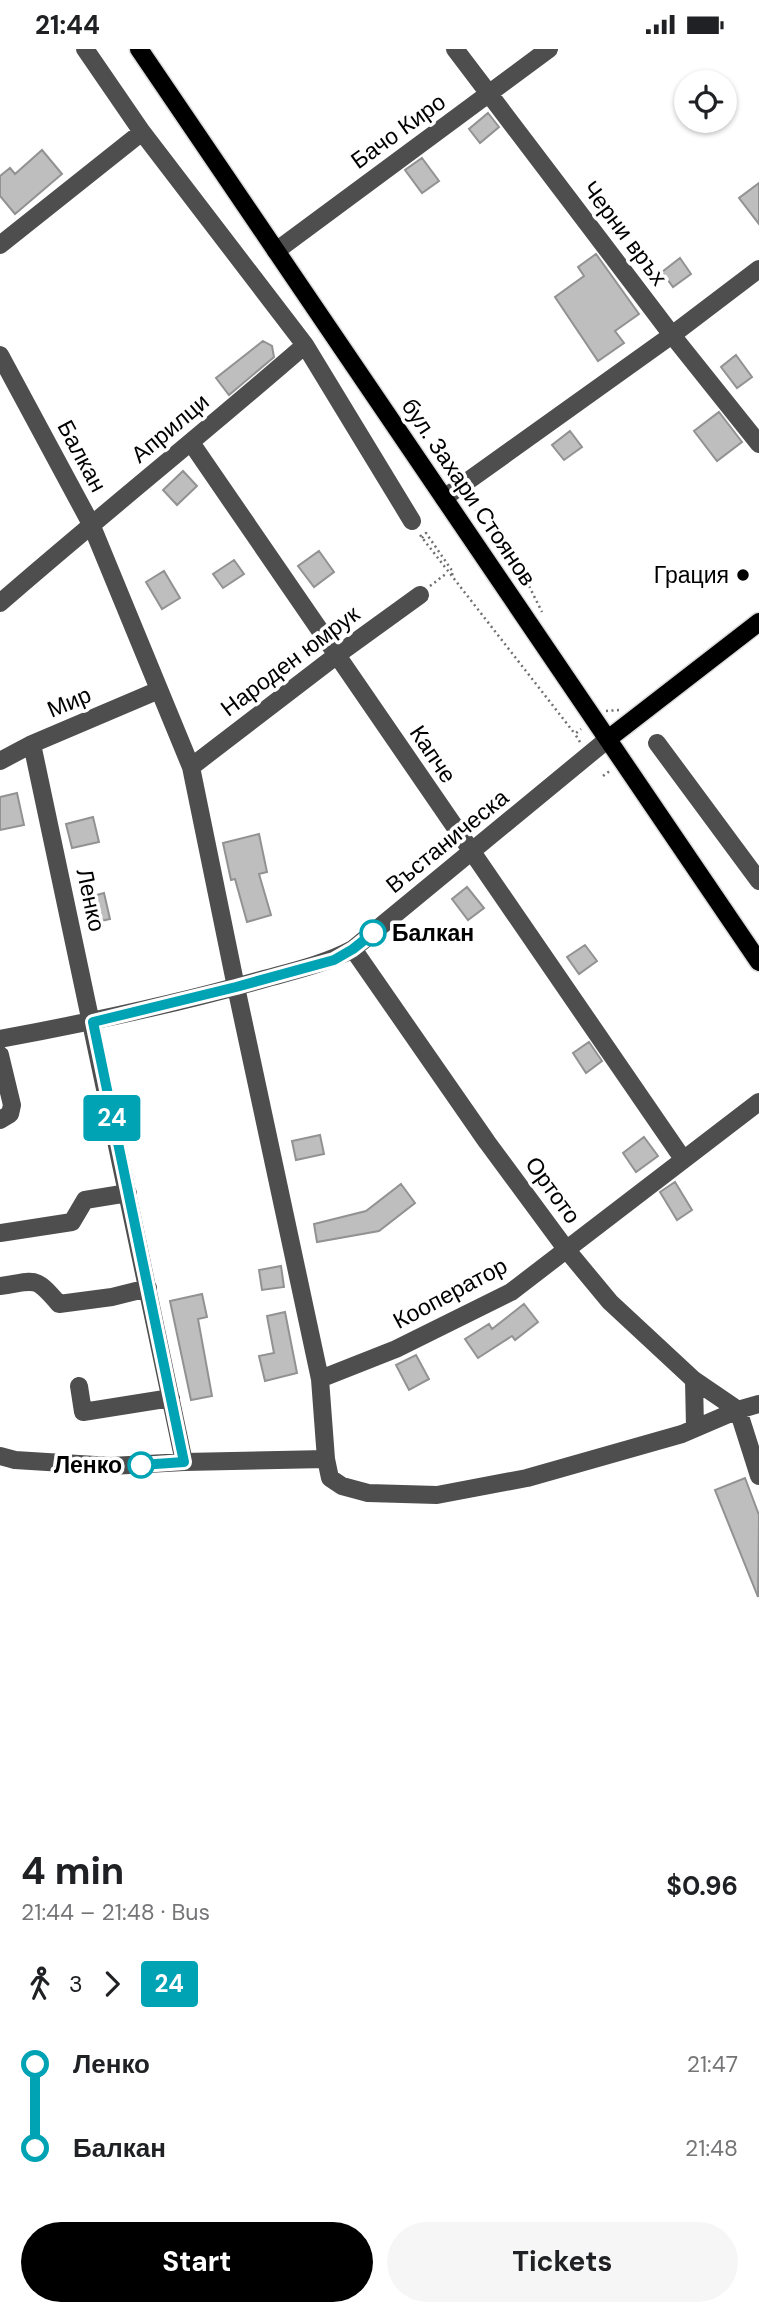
<!DOCTYPE html>
<meta charset="utf-8">
<style>
:root{--surface:#fff;--page:#f6f6f6;--text:#202124;--muted:#757577;--accent:#000}
body{margin:0;font-family:"DM Sans",sans-serif;background:var(--page);color:var(--text);height:100vh;display:flex;flex-direction:column;font-size:26px;white-space:nowrap}
*{box-sizing:border-box;margin:0}
p{font-size:23px;color:var(--muted)}
.icon{flex:none;width:38px;height:38px;fill:none;stroke:currentColor;stroke-width:2;stroke-linecap:round;stroke-linejoin:round}
.map{position:relative;height:1777px;overflow:hidden}
.details{display:flex;flex-direction:column;background:var(--surface);flex:1}
.details>*{flex:none}
.badge{padding:0 14px;border-radius:5px;font-size:24px;line-height:46px}
.tools{position:absolute;left:674px;top:21px;display:grid;gap:14px}
.tools a{display:grid;place-items:center;width:63px;height:63px;border-radius:50%;background:var(--surface);box-shadow:0 2px 5px #0004;font-size:35px}
.map>.badge{position:absolute;translate:-50% -50%;box-shadow:0 0 0 4px #fff}
.legs{display:flex;align-items:center;gap:10px;height:77px;padding:0 21px;font-size:23px}
.legs p{margin-inline-start:auto}
.summary{display:flex;align-items:center;justify-content:space-between;height:119px;padding:0 21px}
h1{font-size:38px;font-weight:700;line-height:52px}
.button{display:flex;gap:14px;margin-top:auto;padding:14px 21px}
.button a{flex:1;height:80px;border-radius:42px;background:var(--accent);color:#fff;font-size:28px;font-weight:700;line-height:80px;text-align:center}
.button a+a{background:var(--page);color:var(--text)}
ul{padding:0 21px;list-style:none}
li{display:flex;align-items:center;gap:24px;height:84px;font-size:26px}
li i{display:grid;place-items:center;width:10px;height:100%;margin:0 9px;background:currentColor}
li i::after{content:'';width:18px;height:18px;margin:-9px;border:5px solid;border-radius:50%;background:var(--surface)}
li p{margin-inline-start:auto}
li:first-child i{background:linear-gradient(#0000 50%,currentColor 0)}
li:last-child i{background:linear-gradient(currentColor 50%,#0000 0)}
.status{display:flex;justify-content:space-between;align-items:center;height:49px;padding:0 35px;background:var(--surface);direction:ltr}
.status svg{height:19px;fill:currentColor}
.map>svg:first-child{display:block}
</style>
<div class="status"><b>21:44</b><svg viewBox="0 0 49 12"><path d="M0 12V9h3v3zM5 12V6h3v6zM10 12V3h3v9zM15 12V0h3v12zM26 1h20v11H26zM47 4h2v5h-2z"/></svg></div>
<div class="map">
<svg width="759" height="1777" viewBox="0 0 759 1777">
<rect width="100%" height="100%" fill="#fff"/>
<path fill="#bebebe" stroke="#929292" stroke-width="2" d="M488,64L499,78L480,94L469,80Z
M42,101L62,125L15,165L0,147V127L10,119L15,125Z
M422,109L439,132L422,144L405,121Z
M759,134V175L739,149Z
M596,205L639,265L615,282L624,294L598,312L555,248L584,227L578,218Z
M680,209L691,225L673,238L662,223Z
M263,292L272,297L274,308L229,346L216,329Z
M736,306L752,328L737,339L721,318Z
M719,363L742,393L717,412L694,382Z
M570,382L582,398L564,411L552,396Z
M183,422L197,437L177,456L163,441Z
M319,502L334,523L314,538L298,517Z
M234,511L244,525L223,539L213,525Z
M164,522L180,549L162,560L146,533Z
M17,744L24,776L0,781V748Z
M93,768L99,793L72,799L66,775Z
M259,785L267,823L259,825L271,866L247,873L235,830L231,831L223,794Z
M467,838L484,859L468,871L452,850Z
M104,844L110,870L88,875L82,850Z
M585,896L597,912L579,925L567,908Z
M589,993L602,1012L586,1024L573,1004Z
M320,1086L324,1105L296,1111L292,1092Z
M644,1088L658,1107L636,1123L623,1104Z
M675,1133L692,1161L677,1171L660,1143Z
M401,1135L415,1154L379,1182L317,1193L314,1175L366,1162Z
M281,1217L284,1238L262,1241L259,1221Z
M202,1245L207,1268L198,1270L212,1347L191,1351L170,1252Z
M524,1255L538,1273L515,1291L512,1287L478,1309L465,1290L489,1275L492,1280Z
M285,1263L297,1324L265,1332L259,1307L274,1304L267,1267Z
M416,1306L429,1330L409,1341L396,1316Z
M745,1429L759,1466L758,1548L715,1441Z"/>
<g fill="none" stroke-linecap="round" stroke-linejoin="round">
<defs>
<path id="major" d="M139,0L759,913
M608,690L759,573"/>
</defs>
<use href="#major" stroke="#dbdbdb" stroke-width="21"/>
<path stroke="#707070" stroke-width="2.5" stroke-dasharray="2 3.5" stroke-linecap="butt" d="M469,452L522,523L542,563
M420,486L575,685
M422,489L426,484L453,523L451,529
M430,537L447,524
M606,662L620,661
M580,693L575,685L581,680
M603,727L611,721"/>
<path stroke="#4e4e4e" stroke-width="18" d="M85,0L142,83L305,296L412,472
M455,0L672,286L759,395
M0,196L142,83
M276,202L549,0
M0,306L91,475L191,718L236,938L320,1330L326,1410L330,1429L342,1437L368,1444L437,1446L527,1429L682,1385L738,1361L759,1355
M192,395L683,1110
M444,449L672,286L759,220
M0,554C101,466 205,383 305,296
M657,694L759,832
M32,695L184,1413L326,1410
M0,712L32,695L159,641
M191,718L337,606L420,546
M353,900L487,1093L566,1200L610,1253L694,1331L738,1361
M0,990C86,974 172,956 257,932C289,923 323,916 353,900L608,690
M0,1006L12,1056L10,1065L0,1071
M0,1184L72,1173L85,1151L128,1144
M0,1237C37,1232 34,1226 59,1255L112,1248L148,1239
M320,1330L396,1300L511,1243L759,1053
M694,1331L695,1378
M79,1337L83,1363L171,1349
M738,1361L759,1427
M0,1407L15,1411L111,1417L184,1413"/>
<use href="#major" stroke="#000" stroke-width="18"/>
</g>
<g fill="none" stroke-linecap="round" stroke-linejoin="round">
<defs>
<path id="line-1" d="M141,1416L184,1413L93,973L236,938L334,911L353,900L373,884"/>
</defs>
<use href="#line-1" stroke="#fff" stroke-width="16"/>
<use href="#line-1" stroke="#00a3b4" stroke-width="10"/>
</g>
<circle fill="#000" stroke="#fff" stroke-width="2.5" cx="743" cy="526" r="7"/>
<g fill="#fff" stroke="#00a3b4" stroke-width="3.5">
<circle cx="373" cy="884" r="12"/>
<circle cx="141" cy="1416" r="12"/>
</g>
<g text-anchor="middle" dominant-baseline="central" stroke-width="7" stroke-linejoin="round" paint-order="stroke">
<g font-size="23" fill="#000" stroke="#fff">
<text transform="translate(398 82) rotate(-36)">Бачо Киро</text>
<text transform="translate(625 184) rotate(53)">Черни връх</text>
<text transform="translate(170 379) rotate(-40)">Априлци</text>
<text transform="translate(82 407) rotate(62)">Балкан</text>
<text transform="translate(469 443) rotate(56)">бул. Захари Стоянов</text>
<text transform="translate(290 612) rotate(-37)">Народен юмрук</text>
<text transform="translate(69 653) rotate(-23)">Мир</text>
<text transform="translate(433 705) rotate(56)">Капче</text>
<text transform="translate(447 792) rotate(-39)">Въстаническа</text>
<text transform="translate(91 851) rotate(78)">Ленко</text>
<text transform="translate(553 1141) rotate(54)">Ортото</text>
<text transform="translate(450 1244) rotate(-28)">Кооператор</text>
</g>
<g font-size="23" fill="#000" stroke="#fff" text-anchor="end">
<text x="729" y="526">Грация</text>
</g>
<g font-size="23" font-weight="bold" fill="#000" stroke="#fff" text-anchor="start">
<text x="392" y="884">Балкан</text>
<text x="122" y="1416" text-anchor="end">Ленко</text>
</g>
</g>
</svg>
<div class="tools">
<a><svg class="icon" aria-label="locate" viewBox="0 0 24 24"><circle cx="12" cy="12" r="6"/><path d="M12 2v4M12 18v4M2 12h4M18 12h4"/></svg></a>
</div>
<b class="badge" style="left:112px;top:1069px;background:#00a3b4;color:#fff">24</b>
</div>
<section class="details">
<div class="summary"><div><h1>4 min</h1><p>21:44 – 21:48 · Bus</p></div><b>$0.96</b></div>
<div class="legs"><svg class="icon" aria-label="walk" viewBox="0 0 24 24"><circle cx="13" cy="4" r="2"/><path d="M13 8l-2 6 4 7M11 14l-3 7M7 12l3-4h3l4 4"/></svg>3<svg class="icon" aria-label="forward" viewBox="0 0 24 24"><path d="M9 5l7 7-7 7"/></svg><b class="badge" style="background:#00a3b4;color:#fff">24</b></div>
<ul>
<li><i style="color:#00a3b4"></i><b>Ленко</b><p>21:47</p></li>
<li><i style="color:#00a3b4"></i><b>Балкан</b><p>21:48</p></li>
</ul>
<div class="button"><a>Start</a><a>Tickets</a></div>
</section>
